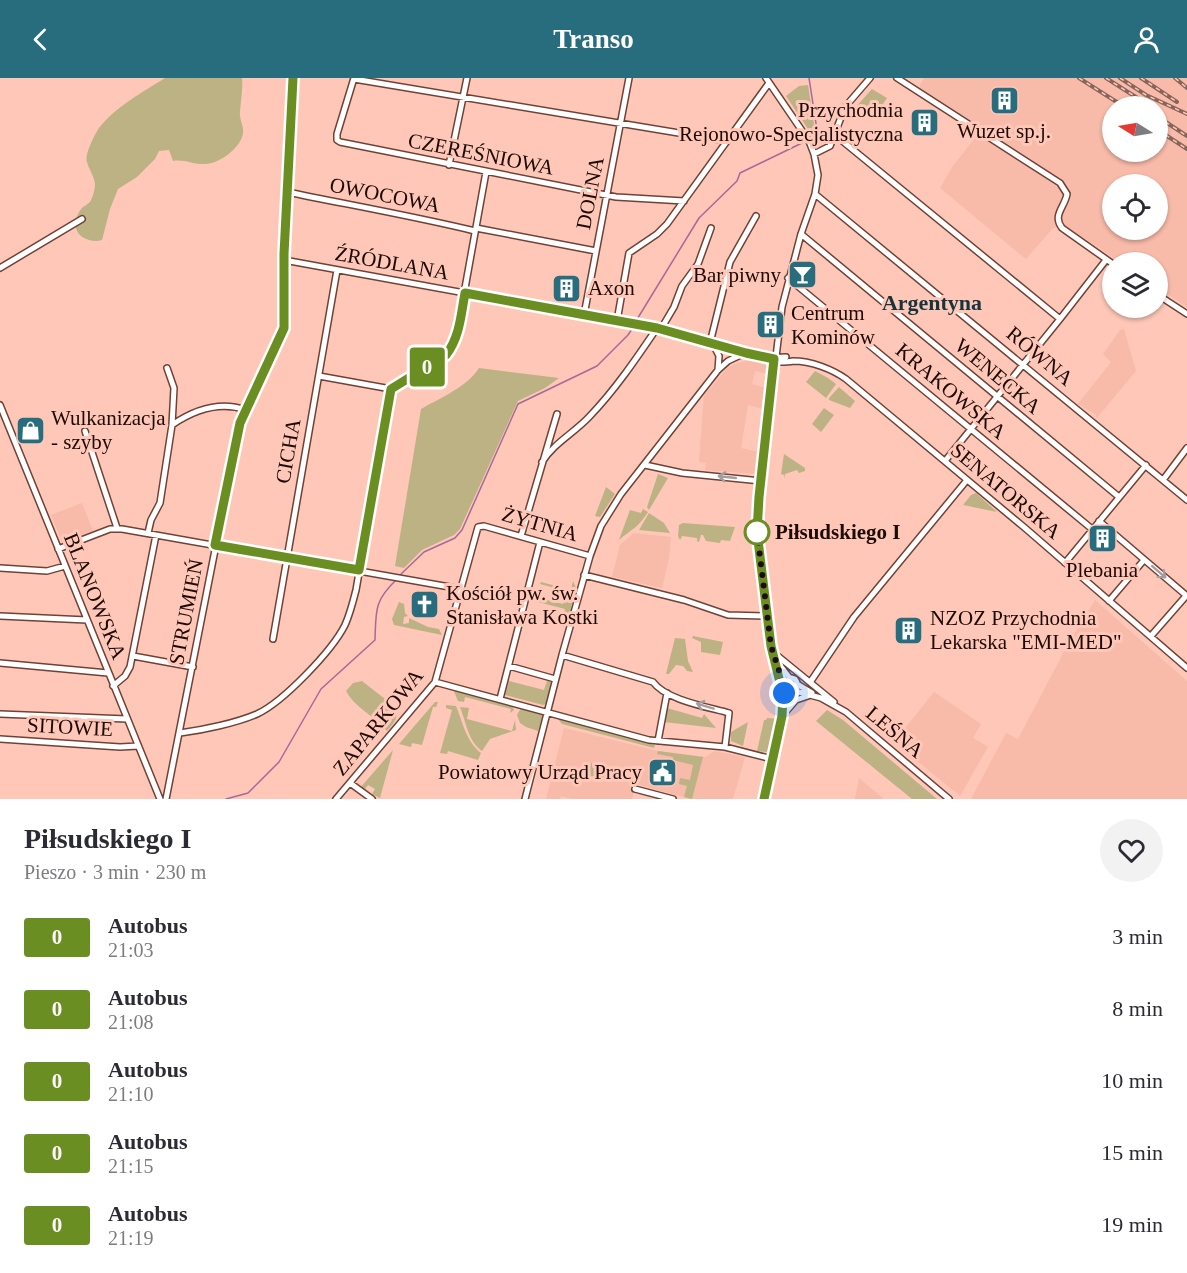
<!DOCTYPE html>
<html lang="pl">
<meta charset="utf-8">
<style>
:root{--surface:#fff;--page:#f2f2f3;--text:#2b2b33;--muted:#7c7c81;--accent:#286d7d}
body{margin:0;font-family:"Times New Roman",serif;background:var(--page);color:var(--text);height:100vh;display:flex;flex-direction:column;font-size:22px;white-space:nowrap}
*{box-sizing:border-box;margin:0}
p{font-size:20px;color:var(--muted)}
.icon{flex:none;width:33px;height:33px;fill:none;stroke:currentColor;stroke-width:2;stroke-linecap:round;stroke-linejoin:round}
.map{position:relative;height:721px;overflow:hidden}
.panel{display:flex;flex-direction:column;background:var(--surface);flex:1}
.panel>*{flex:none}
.badge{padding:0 12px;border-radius:4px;font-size:21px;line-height:39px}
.needle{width:39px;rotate:281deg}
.tools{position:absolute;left:1102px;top:18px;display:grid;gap:12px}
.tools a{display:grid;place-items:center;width:66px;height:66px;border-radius:50%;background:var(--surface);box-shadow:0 2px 4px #0004;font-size:30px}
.you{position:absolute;width:30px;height:30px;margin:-15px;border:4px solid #fff;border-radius:50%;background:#1a73e8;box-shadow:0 0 0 9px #1a73e833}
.map>.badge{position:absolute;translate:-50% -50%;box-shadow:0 0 0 3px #fff}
.round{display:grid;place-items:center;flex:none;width:63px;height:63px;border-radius:32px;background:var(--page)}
.headline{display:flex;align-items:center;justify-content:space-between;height:102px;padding:0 24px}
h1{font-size:28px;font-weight:800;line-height:45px}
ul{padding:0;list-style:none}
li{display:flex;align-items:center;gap:18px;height:72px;padding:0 24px}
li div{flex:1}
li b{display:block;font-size:22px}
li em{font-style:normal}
li .badge{min-width:66px;font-weight:700;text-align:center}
header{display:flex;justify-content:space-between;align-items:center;height:78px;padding:0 24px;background:var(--accent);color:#fff;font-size:27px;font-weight:800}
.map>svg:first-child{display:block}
</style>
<header><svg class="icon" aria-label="back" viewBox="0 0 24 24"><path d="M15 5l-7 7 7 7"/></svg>Transo<svg class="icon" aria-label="person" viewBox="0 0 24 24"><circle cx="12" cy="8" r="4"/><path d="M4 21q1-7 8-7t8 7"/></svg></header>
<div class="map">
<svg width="1187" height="721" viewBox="0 0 1187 721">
<rect width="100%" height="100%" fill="#fec7b8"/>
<path fill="#f8baa9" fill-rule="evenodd" d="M924,0H1187V229L1158,210V184H1120L1066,148L1053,150L1026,181L940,110L953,88L978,56L964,42L917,13ZM1113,28H1158V74H1113ZM1113,106H1158V152H1113Z
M1124,251L1136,293L1096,341V337L1078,326L1111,284L1103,276L1120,252Z
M751,282L766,287L769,290L768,296L755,293L752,306L766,310L763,331L748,327L741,370L759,374L756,396L705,392L706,385L699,384L704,318L726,291L734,286Z
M82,425L93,453L62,464L51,437Z
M634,455L671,459L669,480L662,510L612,499L620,467Z
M1095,522L1187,603V721H971L1006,655L1018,661L1068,566Z
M934,614L981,646L973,660L988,669L960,718L894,664Z
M564,650L658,673L706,679L714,673L745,679L733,721H691L636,706L632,721H571L561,718L560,721H546ZM614,690L638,696L636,706L611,700Z
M859,700L884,721H855Z"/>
<path fill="#bdb283" d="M165,0H242C243,12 241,21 240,33C239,41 244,48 243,55C241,70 219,86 205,86C194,87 184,81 173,83L169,72L159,73L155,81L137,99L118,111L110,131L102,162C96,164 90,163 84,160C72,154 74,138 83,129C86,127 88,126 90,124C93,119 95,111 95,106C94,97 89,92 87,84C84,77 95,56 99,50C115,29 143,14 165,0Z
M808,7L815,53L812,57L786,18L799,8Z
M872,11L887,20L873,41L854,31Z
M479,290L559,300L545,310L518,323L460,451L454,457L422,472L404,490L395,488L421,331C440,320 467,309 479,290Z
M815,293L828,300L836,306L826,320L806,304Z
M839,309L855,323L850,330L829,322V320Z
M824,330L834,337L821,354L812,346Z
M784,376L805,390V393L799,395L797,392L785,396L784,401V397L781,396Z
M658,396L668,400L649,432L647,429Z
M606,409L615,416L600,439L595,438Z
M976,415L997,434L963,427L971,417Z
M643,431L648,434C637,451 633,450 619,462L630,432L641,435Z
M649,435L664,445L670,455L639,452Z
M683,445L735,449L730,463L721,462L720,465L706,463L703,457H701L699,464L697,463V460L682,458L680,462L678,458L679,447Z
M573,503L576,510L568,542L563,541L565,531L534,523L535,519L563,526L566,513L540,506L541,504L571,512Z
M399,524L404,526L405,535L408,538L404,539L403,546L409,545V540L428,549L439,551L442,557L394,547L392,541Z
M693,558L723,564L720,577L701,574V564L692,560Z
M675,560L685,561L688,583L693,594L687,593L683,588L676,587L669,596H666Z
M362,603L394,628C400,640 394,644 387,653C375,638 355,630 346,613L353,605Z
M509,603L544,612L547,603L551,604L546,626L543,627L505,617Z
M453,611L512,628L514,632L510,635L511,631L465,619L464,624L458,623Z
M435,624H438L436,629H433L422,667L412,665L411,669L399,666Z
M446,627L456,628C463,645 466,663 481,675L478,682L448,673L447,676L440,675L452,632L446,630Z
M460,629L469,630L467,641L512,653L515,642L516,652L490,661L482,673C468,663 466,644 460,629Z
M521,630L543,637L538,653L526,649L520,645L517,637Z
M667,630L702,640L704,636L716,650L664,644Z
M827,632L843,642L937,721H912L816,643Z
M767,640L779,641L772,666L767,674L757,673L764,642H766Z
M558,641L655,667L654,670L562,646Z
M748,644L743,668L731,663V654Z
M393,672L380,720L372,716L375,711L368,707L365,711L360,710Z
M658,673L703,679L692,721L684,719L687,708L679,706L680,700L690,702L693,687L673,682V679L657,676Z
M591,685L612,690L609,702L588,697Z"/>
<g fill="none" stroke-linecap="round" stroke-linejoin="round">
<path stroke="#a76998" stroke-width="1.5" d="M809,0L817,52L814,58
M636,243L699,140L737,103L740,95L802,65
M400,497L424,474L455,460L462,452L518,326L597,288L628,257L634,248
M226,721L248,715L279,684L321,611L375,562C376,532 374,523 397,501"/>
<defs>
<path id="minor" d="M354,0L337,56V62L340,64L616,119L684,123
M897,0L1060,105L1067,116C1065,129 1052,137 1062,150L1113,186
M354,1L727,63
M835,57L1060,241
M814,76L830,68L845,29L870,0
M449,87L467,0
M287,114C350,127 413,138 475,153
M815,116L1187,422
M476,150L596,173
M801,156L1119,419
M284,182L657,250L765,280L786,279
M0,190L82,141
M788,200L1092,451
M1158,217L1187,236
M584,237L629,0
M617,243L629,175L657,156L667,146L769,5
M661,251L674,229L682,208L698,186L711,150
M710,265L730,184L756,138
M713,266L719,278L718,292
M774,281L779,284C784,284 789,284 793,283C811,283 832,291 846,301L1025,450L1187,590
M167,290L174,310L172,347
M319,298L391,311
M0,327L160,721
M85,353L117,450
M945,383L1060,241L1106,182
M542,384C554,365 574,355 589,339C615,312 636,281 657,250
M645,387L682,395L761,403
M1163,402L1187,370
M1099,443L1187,518
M148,455L151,442L160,425L172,347C194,332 220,323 246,332
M521,458L557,336
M58,471L110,451H122L461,511
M1065,485L1146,387
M0,490L47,493L65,488
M584,497L684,522L728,537L769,538
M1109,523L1144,482
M0,538L87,542
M1151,558L1186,518
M273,561L337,192
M774,575L834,624
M562,577L653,604C666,622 708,629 729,635L725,669
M133,578L193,589
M0,585L108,595
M779,586L789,599L795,601C799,606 798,611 793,615L783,614
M509,588L555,601
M811,603L854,539L967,402
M435,604L649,662L725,669L772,681
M797,606L812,615
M113,608L125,598L130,589L156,457
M795,613L821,620L846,634L949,721
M500,621L540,464
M0,636L127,641
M783,637L796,622L808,618
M180,655C203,652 236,645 257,636C283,624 332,573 345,547C350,536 353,524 356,512L391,311L446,277L456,260L486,94
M0,661L120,669L138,668
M658,663L667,615
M350,705L372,721
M635,711L673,721
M166,721L240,345L284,250V178L293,0
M336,721L435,604L478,449L484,448L590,478
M525,721L562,577L590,478L601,448L621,416L718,292L728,283L745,275
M764,721L782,638L783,617L771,568L763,509L758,469V429L782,229L801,156L815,116L818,97L814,76L809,63L766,0"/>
</defs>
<use href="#minor" stroke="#6f4236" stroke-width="8"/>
<use href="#minor" stroke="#fff" stroke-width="5"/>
<defs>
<path id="rail" d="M1079,0L1123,28
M1106,0L1150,28
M1120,0L1146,17L1187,36
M1141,0L1177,24
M1175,0L1187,10
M1158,39L1187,58
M1158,52L1187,71"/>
</defs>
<use href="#rail" stroke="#88645b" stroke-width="4"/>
<use href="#rail" stroke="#fec7b8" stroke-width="1.5" stroke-dasharray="4.5" stroke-linecap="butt"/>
</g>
<defs><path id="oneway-shaft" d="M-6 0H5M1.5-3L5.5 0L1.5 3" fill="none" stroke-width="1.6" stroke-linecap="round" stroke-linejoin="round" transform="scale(1.5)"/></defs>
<g stroke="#a59d9c">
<use href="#oneway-shaft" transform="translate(727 399) rotate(-174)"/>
<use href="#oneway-shaft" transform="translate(1159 494) rotate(41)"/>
<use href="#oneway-shaft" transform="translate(705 628) rotate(-163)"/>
</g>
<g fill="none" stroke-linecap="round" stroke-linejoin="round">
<defs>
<path id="line" d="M293,0L284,176V250L240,345L215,467L359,492L391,311L446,277C460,259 461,236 465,215L657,250L746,275L774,281L759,419L757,454L771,568L783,617L782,638L764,721"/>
</defs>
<use href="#line" stroke="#fff" stroke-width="14"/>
<use href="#line" stroke="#6b8e23" stroke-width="9"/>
<path stroke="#1d0b07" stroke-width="6" stroke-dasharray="0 10.8" d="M757,454L771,568L781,599V610L784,615"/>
</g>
<defs>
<symbol id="building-square" viewBox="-11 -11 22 22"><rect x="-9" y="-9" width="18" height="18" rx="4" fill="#286d7d" stroke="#fec7b8"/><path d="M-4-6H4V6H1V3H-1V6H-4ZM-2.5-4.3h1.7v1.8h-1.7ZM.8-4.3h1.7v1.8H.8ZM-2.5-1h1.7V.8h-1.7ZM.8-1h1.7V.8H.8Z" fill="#fff"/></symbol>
<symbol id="bar-square" viewBox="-11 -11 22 22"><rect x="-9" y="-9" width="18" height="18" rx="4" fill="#286d7d" stroke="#fec7b8"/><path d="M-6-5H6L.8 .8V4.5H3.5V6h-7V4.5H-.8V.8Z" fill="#fff"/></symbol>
<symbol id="shop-square" viewBox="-11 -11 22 22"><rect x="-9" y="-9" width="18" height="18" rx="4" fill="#286d7d" stroke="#fec7b8"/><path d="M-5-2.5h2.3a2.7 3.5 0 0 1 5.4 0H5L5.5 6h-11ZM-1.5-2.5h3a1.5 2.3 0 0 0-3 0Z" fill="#fff"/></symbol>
<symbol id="church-square" viewBox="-11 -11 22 22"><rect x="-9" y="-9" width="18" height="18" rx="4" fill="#286d7d" stroke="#fec7b8"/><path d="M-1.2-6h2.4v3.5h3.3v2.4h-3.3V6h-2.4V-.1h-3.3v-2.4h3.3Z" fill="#fff"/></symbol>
<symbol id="civic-square" viewBox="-11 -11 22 22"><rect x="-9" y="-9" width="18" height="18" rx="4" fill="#286d7d" stroke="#fec7b8"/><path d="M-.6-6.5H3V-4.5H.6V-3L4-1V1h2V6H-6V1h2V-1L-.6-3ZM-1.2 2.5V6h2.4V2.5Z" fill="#fff"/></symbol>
</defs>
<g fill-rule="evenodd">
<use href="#building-square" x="988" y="6" width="33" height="33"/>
<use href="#building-square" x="908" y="28" width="33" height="33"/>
<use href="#bar-square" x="786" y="180" width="33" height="33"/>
<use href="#building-square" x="550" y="194" width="33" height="33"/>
<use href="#building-square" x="754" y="230" width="33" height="33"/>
<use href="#shop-square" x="14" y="336" width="33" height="33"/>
<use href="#building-square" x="1086" y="444" width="33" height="33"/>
<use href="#church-square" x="408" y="510" width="33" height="33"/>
<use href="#building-square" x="892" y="536" width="33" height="33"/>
<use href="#civic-square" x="646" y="678" width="33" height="33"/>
</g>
<circle fill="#fff" stroke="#6b8e23" stroke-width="3" cx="757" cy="454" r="12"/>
<g text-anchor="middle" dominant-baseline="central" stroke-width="6" stroke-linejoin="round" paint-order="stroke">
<g font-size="21" fill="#1d0b07" stroke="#fec7b8" text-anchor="start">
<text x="903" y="32" text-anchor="end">Przychodnia<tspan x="903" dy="24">Rejonowo-Specjalistyczna</tspan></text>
<text x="1004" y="53" text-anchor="middle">Wuzet sp.j.</text>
<text x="781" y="197" text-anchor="end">Bar piwny</text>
<text x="588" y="210">Axon</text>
<text x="791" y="235">Centrum<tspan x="791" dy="24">Kominów</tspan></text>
<text x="51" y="340">Wulkanizacja<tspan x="51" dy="24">- szyby</tspan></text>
<text x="1102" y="492" text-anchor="middle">Plebania</text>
<text x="446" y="515">Kościół pw. św.<tspan x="446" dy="24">Stanisława Kostki</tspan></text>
<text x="930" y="540">NZOZ Przychodnia<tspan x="930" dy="24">Lekarska "EMI-MED"</tspan></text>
<text x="642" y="694" text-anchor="end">Powiatowy Urząd Pracy</text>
</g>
<g font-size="21" fill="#1d0b07" stroke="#fec7b8">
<text transform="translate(481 76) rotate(11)">CZEREŚNIOWA</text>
<text transform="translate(590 115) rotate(-79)">DOLNA</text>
<text transform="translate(385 117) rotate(11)">OWOCOWA</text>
<text transform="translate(392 185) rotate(10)">ŹRÓDLANA</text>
<text transform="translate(1040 278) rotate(40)">RÓWNA</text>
<text transform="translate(998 298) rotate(40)">WENECKA</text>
<text transform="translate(951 313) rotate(40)">KRAKOWSKA</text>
<text transform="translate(288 373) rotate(-80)">CICHA</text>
<text transform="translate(1006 413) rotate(40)">SENATORSKA</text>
<text transform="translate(540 446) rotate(16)">ŻYTNIA</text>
<text transform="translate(95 518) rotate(68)">BLANOWSKA</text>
<text transform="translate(186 534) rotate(-79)">STRUMIEŃ</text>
<text transform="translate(378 644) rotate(-51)">ZAPARKOWA</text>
<text transform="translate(70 649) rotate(3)">SITOWIE</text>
<text transform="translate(895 654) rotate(40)">LEŚNA</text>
</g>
<g font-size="21" font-weight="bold" fill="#1d0b07" stroke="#fec7b8" text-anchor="start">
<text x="775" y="454">Piłsudskiego I</text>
</g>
<g font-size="22" font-weight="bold" fill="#15353d" stroke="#fec7b8">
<text x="932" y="224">Argentyna</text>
</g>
</g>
</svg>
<div class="tools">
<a><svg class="needle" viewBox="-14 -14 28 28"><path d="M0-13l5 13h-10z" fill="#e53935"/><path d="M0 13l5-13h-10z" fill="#7c7c81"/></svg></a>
<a><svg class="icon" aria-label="locate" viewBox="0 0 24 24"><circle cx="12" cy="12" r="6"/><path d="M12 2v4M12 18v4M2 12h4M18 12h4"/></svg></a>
<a><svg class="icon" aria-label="layers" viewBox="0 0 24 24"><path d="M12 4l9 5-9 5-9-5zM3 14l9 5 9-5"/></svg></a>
</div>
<div class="you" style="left:784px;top:615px"></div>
<b class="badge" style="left:427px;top:289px;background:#6b8e23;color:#fff">0</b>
</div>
<section class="panel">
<div class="headline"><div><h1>Piłsudskiego I</h1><p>Pieszo · 3 min · 230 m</p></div><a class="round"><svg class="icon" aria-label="heart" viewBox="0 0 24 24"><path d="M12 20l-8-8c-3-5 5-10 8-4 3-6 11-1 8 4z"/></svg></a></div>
<ul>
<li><span class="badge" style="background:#6b8e23;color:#fff">0</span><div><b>Autobus</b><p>21:03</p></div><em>3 min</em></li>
<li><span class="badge" style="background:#6b8e23;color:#fff">0</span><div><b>Autobus</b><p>21:08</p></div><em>8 min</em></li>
<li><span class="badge" style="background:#6b8e23;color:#fff">0</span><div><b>Autobus</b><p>21:10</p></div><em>10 min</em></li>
<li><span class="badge" style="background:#6b8e23;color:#fff">0</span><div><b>Autobus</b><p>21:15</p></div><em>15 min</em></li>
<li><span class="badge" style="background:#6b8e23;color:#fff">0</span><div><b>Autobus</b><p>21:19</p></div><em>19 min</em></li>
</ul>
</section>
